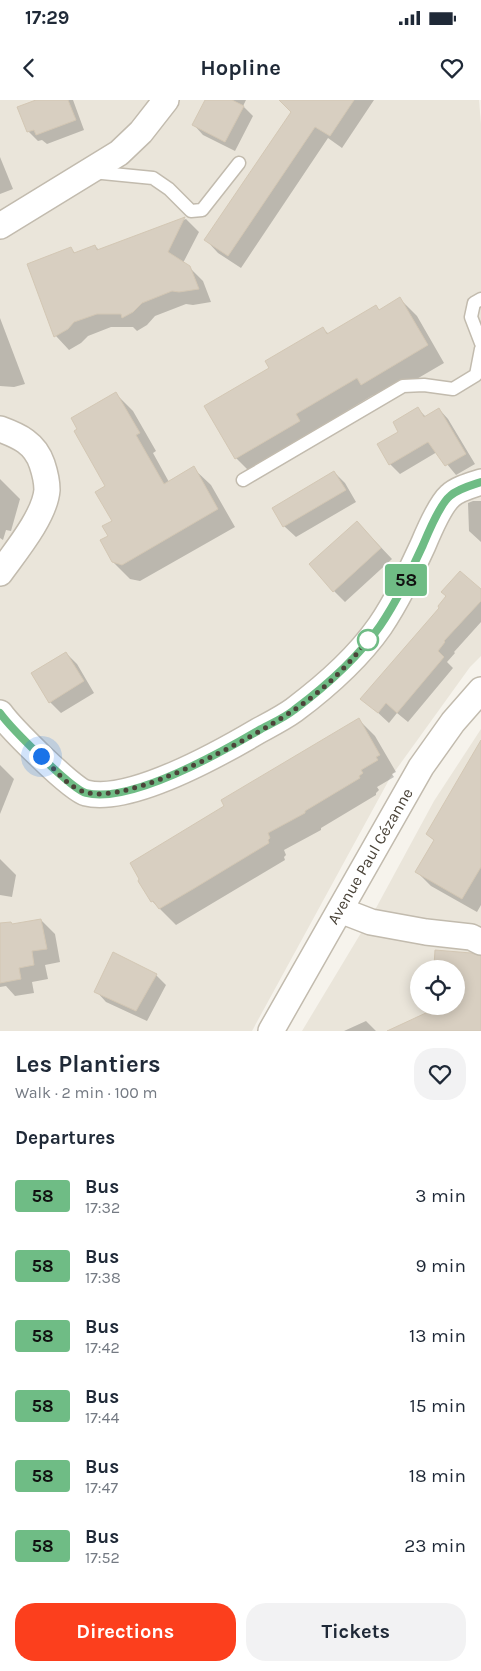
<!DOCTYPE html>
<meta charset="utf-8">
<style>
:root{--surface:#fff;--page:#f2f2f3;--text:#1f2937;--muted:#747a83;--accent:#fc3f1d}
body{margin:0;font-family:Karla,sans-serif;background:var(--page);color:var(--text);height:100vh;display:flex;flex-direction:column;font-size:19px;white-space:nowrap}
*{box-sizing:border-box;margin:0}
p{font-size:16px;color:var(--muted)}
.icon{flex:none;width:28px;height:28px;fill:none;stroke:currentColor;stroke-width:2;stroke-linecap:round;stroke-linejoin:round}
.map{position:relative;height:931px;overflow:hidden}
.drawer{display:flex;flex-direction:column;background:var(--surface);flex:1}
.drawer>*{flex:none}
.badge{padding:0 10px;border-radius:4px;font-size:18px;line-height:32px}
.controls{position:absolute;left:410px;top:860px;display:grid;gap:10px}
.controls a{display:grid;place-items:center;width:55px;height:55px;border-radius:50%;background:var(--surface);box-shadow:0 2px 12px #0003;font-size:25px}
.you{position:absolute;width:25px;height:25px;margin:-12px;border:4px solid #fff;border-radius:50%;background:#1a73e8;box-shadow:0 0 0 8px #1a73e833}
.map>.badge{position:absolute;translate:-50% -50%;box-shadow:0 0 0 2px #fff}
h2{padding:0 15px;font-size:19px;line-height:45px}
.round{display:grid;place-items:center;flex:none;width:52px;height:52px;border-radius:20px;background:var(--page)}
.headline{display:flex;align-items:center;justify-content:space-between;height:85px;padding:0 15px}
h1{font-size:24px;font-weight:700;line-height:38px}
.button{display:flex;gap:10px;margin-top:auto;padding:10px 15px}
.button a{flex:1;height:58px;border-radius:20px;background:var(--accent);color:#fff;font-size:20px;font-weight:700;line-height:58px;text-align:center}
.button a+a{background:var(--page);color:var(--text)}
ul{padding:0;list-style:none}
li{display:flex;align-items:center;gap:15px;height:70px;padding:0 15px}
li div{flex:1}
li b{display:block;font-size:19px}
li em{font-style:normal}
li .badge{min-width:55px;font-weight:700;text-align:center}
.status{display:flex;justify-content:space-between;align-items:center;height:35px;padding:0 25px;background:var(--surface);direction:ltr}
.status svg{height:14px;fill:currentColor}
header{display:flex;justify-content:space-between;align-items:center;height:65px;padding:0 15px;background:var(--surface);font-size:22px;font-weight:700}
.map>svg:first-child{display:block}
</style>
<div class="status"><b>17:29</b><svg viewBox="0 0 49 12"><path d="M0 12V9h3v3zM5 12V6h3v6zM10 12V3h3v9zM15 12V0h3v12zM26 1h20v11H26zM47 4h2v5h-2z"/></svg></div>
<header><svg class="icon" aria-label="back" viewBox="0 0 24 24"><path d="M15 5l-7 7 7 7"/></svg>Hopline<svg class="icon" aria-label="heart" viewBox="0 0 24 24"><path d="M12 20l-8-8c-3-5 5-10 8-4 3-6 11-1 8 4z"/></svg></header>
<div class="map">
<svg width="481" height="931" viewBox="0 0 481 931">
<rect width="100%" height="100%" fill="#f6f3ec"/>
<path fill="#eae5da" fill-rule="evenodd" d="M0,0H479L481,24V556L470,567L390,678L252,931H0Z
M481,629V931H302L376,808L434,701ZM419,869H456V906H419Z"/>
<path fill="#0003" d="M39,0H73L84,30L47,44L42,40L38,41L28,31Z
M206,0H246L243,6L253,16L235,51L203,35L194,25Z
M295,0H374L342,48L328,38L241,168L218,153L206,140L292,11Z
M0,57L13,89L0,94Z
M186,119L199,132L183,163L189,167L203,181L211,202L193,205L186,204L155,216L147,225L137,231L133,227H111L88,236L81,243L69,250L56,236L28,165L71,149L76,154L95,146L99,150Z
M400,199L417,216L444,263L379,301L373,295L312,332L316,339L253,375L236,358L206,307L270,268L323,229L329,234L376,207L380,211Z
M0,218L25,284L14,287L0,286Z
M116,294L133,311L156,351L153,353L169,382L193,368L211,385L235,427L140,481L130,479L113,462L110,436L114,421L107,386Z
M418,309L426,317L439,309L448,319L475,364L456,375L437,352L400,374L390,364L400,332Z
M334,372L345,383L356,402L296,437L284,426Z
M0,379L20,399L11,431L6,430L3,440L0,438Z
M473,401H481V442L469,431L468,403Z
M357,422L392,459L345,502L334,491Z
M481,493V522L454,552L455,553L447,562L453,568L408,622L397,613L389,623L362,598L441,508L448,497Z
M66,553L77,564L94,593L61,613L50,602Z
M358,619L375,636L396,672L392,674L394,677L377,687L379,690L376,693V695L321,728V730L284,750L286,755L284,757L285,760L176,825L152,801L225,707Z
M481,664V805L477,812L431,786L417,772L435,741L427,734Z
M0,665L14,679L0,714Z
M0,759L16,775L12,797L0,795Z
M41,820L55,834L60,862L45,865L48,879L32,882L34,893L15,896L6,886L0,887V832Z
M156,875L166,885L147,921L106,902L96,891Z
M366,921L376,931H344Z"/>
<path fill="#d8cfc1" stroke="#d3c7b4" d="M36,0H68L76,20L36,35L34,30L27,32L17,7Z
M205,0H232L244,6L225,42L192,25Z
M279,0H354L330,36L315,27L228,156L204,140L291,12Z
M185,117L168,152L190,166L199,189L179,192L172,191L142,203L133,212L122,218L121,214H97L74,222L68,229L54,237L27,164L71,147L74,153L95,145L97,150Z
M400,197L428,245L361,285L357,278L296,314L300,321L235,359L204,306L269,268L265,261L323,227L327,234L376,205L379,210Z
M116,292L140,333L136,335L164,384L194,366L218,409L122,465L112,462L100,440L108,436L102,426L112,421L95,392L105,386L74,331L77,329L71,318Z
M418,307L424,317L439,308L466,354L445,366L428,342L389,365L377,344L398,332L393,322Z
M334,371L346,390L283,427L272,408Z
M357,421L381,448L333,492L309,464Z
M460,471L481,489V501L444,541L445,542L438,551L444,557L397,613L386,603L378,613L360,599L439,508L438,506L446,496L441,492Z
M66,552L84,581L49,603L31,573Z
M359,618L380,655L376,657L378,660L361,670L363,673L359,676L360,678L305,711V713L268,733L270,738L268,740L269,743L193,789L159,809L153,801L151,802L138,781L139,779L130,763L224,706L221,700Z
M481,640V767L462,799L415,772L434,740L426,734Z
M41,819L47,849L32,851L34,865L19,868L21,879L0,883V823L11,822L12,824Z
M435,850L471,853L481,856V931H387L428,912V906H456V869H430L431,866H434Z
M113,852L157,874L136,911L94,892Z"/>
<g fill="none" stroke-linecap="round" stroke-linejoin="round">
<defs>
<path id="service" d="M92,72L153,78L169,89L191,111L202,110L239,63
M481,199L474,203L471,217L481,243
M243,380L403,286L424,285L453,289L476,275L481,249"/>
<path id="minor" d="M0,126L119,53L141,32L166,0
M0,329C19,336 35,343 42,364C45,373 47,381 47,390C45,416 15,452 0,473
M0,613C10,627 71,689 86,693C130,704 219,654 258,631C269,625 283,618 294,610C326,586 357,559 380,526C397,501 410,473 423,445C428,433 440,405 450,396C457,389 472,385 481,382
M340,810L371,822L426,832L471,837L481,842
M271,931L421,667L453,622L481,590"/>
</defs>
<use href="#service" stroke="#c2bbae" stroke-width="15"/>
<use href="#minor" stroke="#c2bbae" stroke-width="28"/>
<use href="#service" stroke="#fff" stroke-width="12"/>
<use href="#minor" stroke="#fff" stroke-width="25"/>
</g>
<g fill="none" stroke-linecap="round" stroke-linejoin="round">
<defs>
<path id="line" d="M0,613C10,627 71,689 86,693C130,704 222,652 261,629C272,623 284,618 294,610C326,586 357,559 380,526C397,501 410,473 423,445C428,433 440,404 450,396C457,389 472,385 481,382"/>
</defs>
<use href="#line" stroke="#fff" stroke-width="11"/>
<use href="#line" stroke="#6fbc85" stroke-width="8"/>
<path stroke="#4b4439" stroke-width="5" stroke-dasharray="0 9" d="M41,656C54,668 67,687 85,692C129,706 252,638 291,612C322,592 349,565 371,536L368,540"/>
</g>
<circle fill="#fff" stroke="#6fbc85" stroke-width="2.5" cx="368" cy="540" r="10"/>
<g text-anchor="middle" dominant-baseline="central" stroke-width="5" stroke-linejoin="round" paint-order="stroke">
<g font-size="16" fill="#4b4439" stroke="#fff">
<text transform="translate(370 756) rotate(-60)">Avenue Paul Cézanne</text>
</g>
</g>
</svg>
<div class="controls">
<a><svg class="icon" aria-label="locate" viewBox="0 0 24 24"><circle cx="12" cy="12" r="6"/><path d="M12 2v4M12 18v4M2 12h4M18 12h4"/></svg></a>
</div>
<div class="you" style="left:41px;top:656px"></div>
<b class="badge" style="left:406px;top:480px;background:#6fbc85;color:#111">58</b>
</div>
<section class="drawer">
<div class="headline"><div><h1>Les Plantiers</h1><p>Walk · 2 min · 100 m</p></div><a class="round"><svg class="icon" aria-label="heart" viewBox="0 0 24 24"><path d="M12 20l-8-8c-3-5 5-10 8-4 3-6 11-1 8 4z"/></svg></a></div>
<h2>Departures</h2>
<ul>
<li><span class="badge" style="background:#6fbc85;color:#111">58</span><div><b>Bus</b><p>17:32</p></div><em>3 min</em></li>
<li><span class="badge" style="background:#6fbc85;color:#111">58</span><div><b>Bus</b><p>17:38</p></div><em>9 min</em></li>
<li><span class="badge" style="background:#6fbc85;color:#111">58</span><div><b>Bus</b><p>17:42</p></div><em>13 min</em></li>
<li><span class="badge" style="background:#6fbc85;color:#111">58</span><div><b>Bus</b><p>17:44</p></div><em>15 min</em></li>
<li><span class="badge" style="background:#6fbc85;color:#111">58</span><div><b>Bus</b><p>17:47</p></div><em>18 min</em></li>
<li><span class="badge" style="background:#6fbc85;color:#111">58</span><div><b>Bus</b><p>17:52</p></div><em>23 min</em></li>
</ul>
<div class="button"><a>Directions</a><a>Tickets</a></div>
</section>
